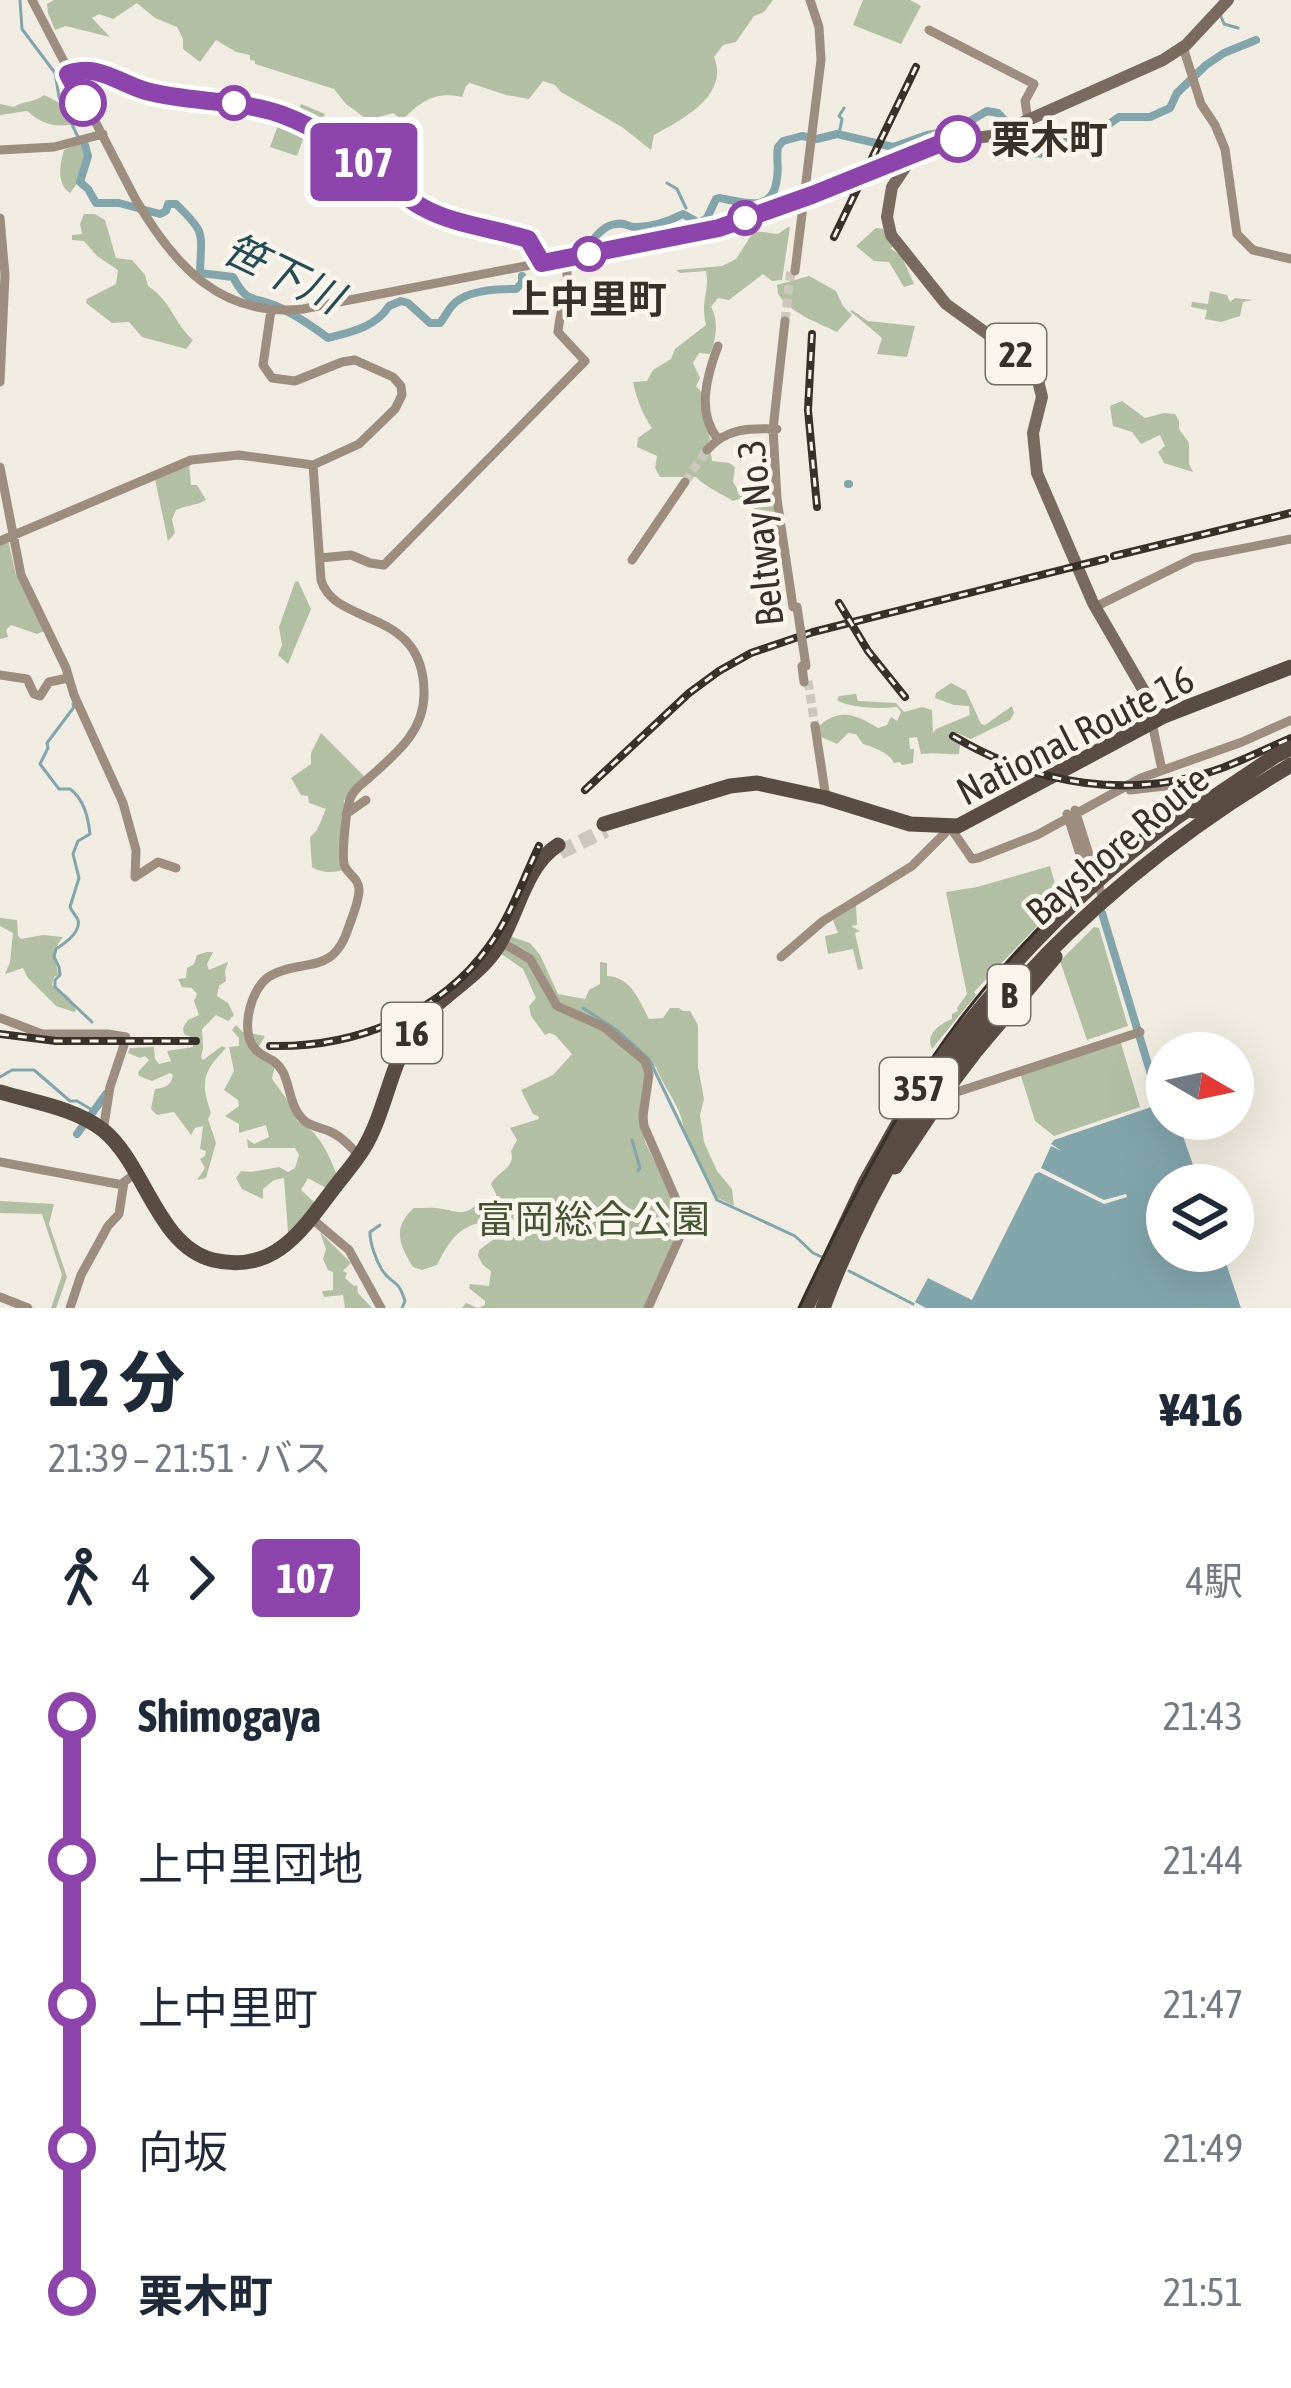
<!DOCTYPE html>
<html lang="ja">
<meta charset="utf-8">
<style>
:root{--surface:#fff;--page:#f2f2f3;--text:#1f2937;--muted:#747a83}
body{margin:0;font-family:"Asap Condensed","Noto Sans JP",sans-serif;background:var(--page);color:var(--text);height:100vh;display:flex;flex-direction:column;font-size:45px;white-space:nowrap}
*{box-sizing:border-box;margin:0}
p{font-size:39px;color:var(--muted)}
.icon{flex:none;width:66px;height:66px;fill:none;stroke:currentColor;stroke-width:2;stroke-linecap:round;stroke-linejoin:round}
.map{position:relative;height:1308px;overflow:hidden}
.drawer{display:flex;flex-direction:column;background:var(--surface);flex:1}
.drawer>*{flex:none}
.badge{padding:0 24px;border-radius:9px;font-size:42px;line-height:78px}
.needle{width:78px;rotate:99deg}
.fabs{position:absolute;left:1146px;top:1032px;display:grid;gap:24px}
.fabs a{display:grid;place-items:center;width:108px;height:108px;border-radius:50%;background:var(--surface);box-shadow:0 12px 48px #0002;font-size:60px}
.map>.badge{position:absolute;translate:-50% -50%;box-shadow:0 0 0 6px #fff}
.legs{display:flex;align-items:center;gap:18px;height:132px;padding:0 48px;font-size:39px}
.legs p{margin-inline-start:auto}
.summary{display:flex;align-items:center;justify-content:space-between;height:204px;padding:0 48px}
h1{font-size:66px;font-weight:800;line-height:90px}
ul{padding:0 48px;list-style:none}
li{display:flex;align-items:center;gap:42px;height:144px;font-size:45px}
li i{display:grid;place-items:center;width:18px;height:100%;margin:0 15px;background:currentColor}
li i::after{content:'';width:30px;height:30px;margin:-15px;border:9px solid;border-radius:50%;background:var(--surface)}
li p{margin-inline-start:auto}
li:first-child i{background:linear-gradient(#0000 50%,currentColor 0)}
li:last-child i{background:linear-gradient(currentColor 50%,#0000 0)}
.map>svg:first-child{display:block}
</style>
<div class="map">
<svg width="1291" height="1308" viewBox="0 0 1291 1308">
<rect width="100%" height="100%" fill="#f1ece1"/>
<path fill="#b2bfa2" d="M54,0H773L764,12L754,16L736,42L723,45L714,57C730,96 681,120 654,135L651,150L622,127L561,92L555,85L543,81L529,99L506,95L470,83L466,86L462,97C434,91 421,102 402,120L393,113L368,120L346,104L334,89L255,64V61L250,60V55L236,52L216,40L200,62L183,49V39L177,27L155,18L137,3L113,19L99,14L92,18L110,37L66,26L55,30L48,13L47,4Z
M863,0H910L921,6L901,44L853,25Z
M44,95C57,101 72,109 77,123C57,129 42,124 27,111L0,115V104L14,107C25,100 34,103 44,95Z
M301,104L325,114L318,127L309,122L297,156L270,147L280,120L291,124Z
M73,137L79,138C93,160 84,175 70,193C56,184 60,164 64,150L74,145Z
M84,214H95L105,220L116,258L132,260L145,275L148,286C172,302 174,323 193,340L186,349L142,337L129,322L112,323L86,303L87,299L116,284L118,270L97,256L84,241L72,240V235L82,234L80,224Z
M788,227H790L782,280L772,281L763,274L729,300L718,298L711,307C719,320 716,341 710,354L699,353L693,363L700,378L696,386L704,395L703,406L710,439L705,447L711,454L712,461L729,463L735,467L733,482L738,490C751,487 759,497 772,495L778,533H761C759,517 757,506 742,498L733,501C722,494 704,486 696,477H660L655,468L657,456L637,447L638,438L652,428C642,413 637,400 633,382L647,381L653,370L671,359L675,349L706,325C700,300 710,291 706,271L680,273L676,270L722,266L736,259L754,231L778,234Z
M876,228L883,229L894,243L891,249L901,255L914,284L904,287L889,262L874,261L856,246Z
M809,276L836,291L843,306L852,315L837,332C815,321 793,315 778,294L777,285Z
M1210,291L1227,295L1230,302L1235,298L1253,300L1243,302L1240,316L1221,322L1205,319L1207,310L1191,307L1192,302L1208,304Z
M852,310L868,321L915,326L907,357L877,354L882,338L850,311Z
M1122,401L1145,418L1164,413L1175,414L1179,421V429L1189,443V464L1193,472L1164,463L1158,452L1165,446L1160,435L1141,444L1132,432L1113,426L1110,406Z
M189,464L191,485H197L206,500C195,506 186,505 176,510L172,519L175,533L168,541L155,479Z
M8,540L16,575L44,631L37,634L11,625L6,630L8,637L0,639V544Z
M298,581L311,609L288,664L278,655L282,645L279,627L295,582Z
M951,683L966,691L981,724L985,725L1012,706L1014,713L1010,720L971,739L957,733L953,738L960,744L959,754C946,755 935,752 921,754L917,737L909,738L910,749H914L913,763L902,765L900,762L894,763C890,753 873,747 863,744L856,734L848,733L837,744L819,736V726C840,707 857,715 878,728L887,725L891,717L897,721L901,712L897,707C882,709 849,708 837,700L839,696L856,694L858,701L896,703L904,712L922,707L932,710L933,733L936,729L970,715L969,706L954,705L935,698L936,693Z
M321,733L364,776L344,801L343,870C334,873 320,873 312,867L310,837L317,830L326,809L309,803L308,796L301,795L291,778L311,764V753Z
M1050,866L1060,902L974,992L976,995L932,1049C925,1035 939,1024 952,1019V1014L958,1011L957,1008L967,994L946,892L977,887Z
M856,905L857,925L851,926L860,931L855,933L863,969L858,970L853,949L828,954L825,936L838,933L833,920Z
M0,918L17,920L18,936L21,939L43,935L63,937C49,955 56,955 58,975L54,977L52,985L69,997L76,1010L74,1012L56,1006L28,978L23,968L5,974L10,962L13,933L0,926Z
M1094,927L1099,928L1128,1026L1087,1040L1060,961Z
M509,936L530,943L540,955L558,994L585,999L589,990L600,984V962L607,963V976C631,977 639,1000 649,1019L663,1018L670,1008H679L683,1011H690L698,1025V1067L704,1099L700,1115L704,1142L717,1171L732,1189L734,1206L716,1197L684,1132C683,1108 664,1089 656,1067L653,1065L646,1067L640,1115L645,1142L678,1209L680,1229L644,1308H462L466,1303L478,1308L485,1305V1301L469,1288L470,1284L489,1286L491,1271L483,1265L478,1256L479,1250L494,1239L490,1222C461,1222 449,1241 437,1265L422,1270L413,1267C399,1245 392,1227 414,1208C423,1208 434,1207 443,1209C459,1212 464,1216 477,1204L492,1210L496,1205V1194L491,1184C497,1171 516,1169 511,1151L517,1140L510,1128L539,1119L538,1116L533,1114L521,1090L553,1075L572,1054L555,1035L549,1033L545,1035L531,1016L529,1006L536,998L523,969L500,953Z
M207,952H213L207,964L209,970L228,962L225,971L226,981L219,986L217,996L228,1003L234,1015L228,1021L216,1015L202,1029L203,1048L201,1057L203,1060L222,1046L226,1048C203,1072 200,1081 211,1113L208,1119L216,1143L206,1178L197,1180L205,1168L200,1159L205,1156L206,1151L200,1149L203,1126L195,1128L191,1135L174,1112L157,1115L151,1109L155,1089C166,1088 171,1085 173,1075L170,1073L152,1081L139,1076L138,1072L149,1060L145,1056L140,1058L128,1053L130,1048L154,1047L155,1059L159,1064L171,1061L167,1051L193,1047V1038L184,1034L183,1028L188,1020L199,1015L194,1001L197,994L192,988L182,987L178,979L186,978L187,968L194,964L197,955Z
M236,1025L243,1032L265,1036L258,1048L275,1064L272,1079L291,1105L297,1121C319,1131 328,1153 337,1175L328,1189L308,1178L301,1190L314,1202L313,1208L293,1233L288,1232L284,1178L274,1180L263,1189V1199L242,1189L236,1178L241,1171L251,1172L279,1167L288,1172L295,1168L299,1155L295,1148H248L247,1139L254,1144L269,1137L266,1125L239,1133V1124L225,1116L239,1106L238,1100L224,1090L234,1071L229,1047L239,1046V1038L232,1030Z
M1120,1040L1140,1107L1054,1136L1035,1121L1020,1073Z
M0,1201L54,1204L49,1224L67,1277L56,1308H51L62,1275L42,1214L0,1213Z
M320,1232L351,1263L343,1271L347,1273L345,1278L354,1286L357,1285L358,1293L372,1308H345L343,1295L324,1297L322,1291L333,1290V1272L328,1270L323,1259L326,1249Z"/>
<path fill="#82a5ac" d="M1166,1102L1167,1119H1177L1200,1185H1167V1251H1222L1241,1308H926L915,1302L928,1278L972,1300L1035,1174L1039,1172L1104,1204L1127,1197L1126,1194L1104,1200L1041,1168L1051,1146L1062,1151L1051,1144L1054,1140Z"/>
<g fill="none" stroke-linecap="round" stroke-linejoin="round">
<path stroke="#82a5ac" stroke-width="3" d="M20,0L22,29L55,73L59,97L78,137
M1220,14L1224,24L1238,28
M839,134L842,119L839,116L844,108
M667,183L677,189L686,208
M685,214V213
M73,704L74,707L47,743L48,748L40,764L59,789H70C84,799 88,817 90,834L78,841L73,854L79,878L70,907C72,912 76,915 78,920C81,932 64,944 56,949L54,957L59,967L60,975L55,980V987L92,1022
M583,1008L618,1031L649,1059L717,1200L795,1236L813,1253L824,1258
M0,1077L12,1070H34L70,1101H77L94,1111
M632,1140L640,1168L638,1171
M380,1225L370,1232C370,1244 376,1260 382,1270C392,1286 397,1276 405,1301L402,1308
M849,1271L913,1304"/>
<path stroke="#82a5ac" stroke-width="8" d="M85,145L88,156L80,182L88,189L96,203H119L160,214L166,211L168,204H176C207,234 201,232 200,273L233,277C247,303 250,296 274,305C293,313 312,326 328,338C351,332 376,327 389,306L401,301L408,303L430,323H440C444,318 447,312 451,307C464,290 496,289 516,289L522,283V276
M587,249C593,239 603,225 616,224C627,222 626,227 636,227C654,227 669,221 683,214L699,223L707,218L716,199L719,198C744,202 773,215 777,178C779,168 776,157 778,147L783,141L802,136L817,139L837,134L893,147L927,135L953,131L987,111L998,113L1006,122C1003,146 1023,153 1044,154L1074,131L1098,132L1119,117H1150L1170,108L1177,93L1206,65L1224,53L1256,40
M848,484H849
M1102,913L1160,1104
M77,1134L106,1094"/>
<path stroke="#ccc7bd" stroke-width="9" stroke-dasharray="9 4.5" stroke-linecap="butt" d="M785,321L791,270
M685,482L707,450
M808,681L815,726"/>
<path stroke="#ccc7bd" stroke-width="15" stroke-dasharray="15 8" stroke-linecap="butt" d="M560,852L606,830"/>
<path stroke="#9c8d7f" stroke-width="9" d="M32,0L136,200C174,265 221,318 303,309L711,230L805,197L915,153
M929,30L1034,84L1025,101L1028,120
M1183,47L1201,104L1215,125L1225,149L1237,234L1253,250L1291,259
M68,74C98,63 118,83 146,91C191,104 238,99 283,115C318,128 348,150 377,173C392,185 406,197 422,206C454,225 492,228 528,239L542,266
M0,150L54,147L103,134
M0,218L5,275L0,382
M795,271L821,60L819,27L810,0
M785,321L773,429L777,499L793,607
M718,439C696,413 707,375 718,346
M707,450C726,428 749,428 777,429
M313,465L321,580C335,628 425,606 424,694C424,731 397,753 371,776C365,782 356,787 352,795C346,804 341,858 345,867C350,876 359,879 359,890C359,901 353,915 349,926C333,978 303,957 270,976C250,988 239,1034 256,1050C267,1061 274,1056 283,1072C291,1088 290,1110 306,1122C313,1127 323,1128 331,1132C343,1137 350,1147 359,1155
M0,467L21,575L66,668L74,695L123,803L136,850L135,877
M0,541L191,460L239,455L313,465L359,444L395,409L402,395L401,386L393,377L355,360L342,362L295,381L272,378L263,365L271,310
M320,558L351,555L370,563L384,565L585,361L558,332C561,300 572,293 565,258
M632,560L685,482
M1095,607L1194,558L1291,539
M802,666L804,682
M0,675L27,679L34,694L40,696L49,682L68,678
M1152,723L1162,770
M815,726L826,798
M1127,785L1130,790L1165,786
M1075,810L1104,902
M346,814L366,800
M1067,814L1091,889
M950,827L972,859L978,858L1037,835L1141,778L1242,742L1291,720
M135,877L158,862L176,868
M501,942L530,959L557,1006L604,1027L645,1061L649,1074L643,1116L644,1126L685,1220L683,1230L648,1308
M781,957L823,921L912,866L945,833
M0,1018L42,1034H108L126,1037
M946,1087L950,1091H960L1140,1032
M103,1131L110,1087L124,1045
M0,1162L123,1185
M311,1218L349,1250L381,1308
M0,1297L28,1308
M70,1308L81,1275L108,1226L119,1214L124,1182L136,1173"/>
<path stroke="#786a5e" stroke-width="12" d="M1152,723L1144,691L1093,603L1037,473L1033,433L1042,397L1035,368L946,304L891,235L887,217L892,187L915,153L943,141L992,136L1163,60L1186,45L1228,0"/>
<path stroke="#584c43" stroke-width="15" d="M604,824L730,786L757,783L826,798L910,824L958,826L1164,716L1291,667
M994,986C1054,918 1123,852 1199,802
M0,1092C33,1102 75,1108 103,1130C145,1164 157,1246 213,1260C273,1274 300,1233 331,1192C342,1177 355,1163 364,1148C386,1111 390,1065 414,1030C436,997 477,980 498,946C518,914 525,866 558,845
M895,1167L947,1089L975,1052L1055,957
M806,1308L865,1183L916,1092"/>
<path stroke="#38312b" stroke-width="3" d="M799,1308C826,1250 856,1192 887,1136C901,1112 913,1087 928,1064C999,958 1096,864 1199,790"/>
<defs>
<path id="rail" d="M834,237L916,67
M812,334L808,410L817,507
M1114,556L1291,513
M839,603L868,651L905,697
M953,736C1035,785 1131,801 1222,768C1246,759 1268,748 1291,738
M585,790L689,693L719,671L751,653L813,632L1105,559
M0,1034L56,1041H196
M270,1046C352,1048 439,1016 489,946C511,916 523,879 539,846"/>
</defs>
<use href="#rail" stroke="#38312b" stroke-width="8"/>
<use href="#rail" stroke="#f9f5ed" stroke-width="3" stroke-dasharray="9" stroke-linecap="butt"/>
<path stroke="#9c8d7f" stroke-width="9" d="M797,607L806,666"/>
<path stroke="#584c43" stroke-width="15" d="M1193,811L1275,756L1291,748
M915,1108C935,1060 971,1019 1005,980
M823,1308C912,1070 1074,893 1291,765"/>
</g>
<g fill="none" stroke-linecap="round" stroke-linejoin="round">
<defs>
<path id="line-1" d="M83,103L68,74C98,63 118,83 146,91C191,103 238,99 283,115C318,128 348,150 377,173C392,185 405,198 422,207C454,225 492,228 528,239L542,263L719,228L812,195L944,142L958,139"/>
</defs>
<use href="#line-1" stroke="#fff" stroke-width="27"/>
<use href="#line-1" stroke="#8e44ad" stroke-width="18"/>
</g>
<g fill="#fff" stroke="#8e44ad" stroke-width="6">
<circle cx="83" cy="103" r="21"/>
<circle cx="234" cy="103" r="15"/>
<circle cx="958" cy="139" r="21"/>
<circle cx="745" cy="218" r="15"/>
<circle cx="589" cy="254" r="15"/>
</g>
<g text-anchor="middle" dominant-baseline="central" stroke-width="9" stroke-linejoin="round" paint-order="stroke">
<g fill="#f9f5ed" stroke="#726c65" stroke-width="3">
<rect x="986" y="324" width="60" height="60" rx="9"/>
<rect x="988" y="965" width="42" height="60" rx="9"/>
<rect x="382" y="1003" width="60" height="60" rx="9"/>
<rect x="880" y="1058" width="78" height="60" rx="9"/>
</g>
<g font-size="36" font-weight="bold" fill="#38312b">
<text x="1016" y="354">22</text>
<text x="1009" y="995">B</text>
<text x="412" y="1033">16</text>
<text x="919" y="1088">357</text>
</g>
<g font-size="39" font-weight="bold" fill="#38312b" stroke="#f9f5ed" text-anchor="start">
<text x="991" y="139">栗木町</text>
<text x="589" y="299" text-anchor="middle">上中里町</text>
</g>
<g font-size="39" fill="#38312b" stroke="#f9f5ed">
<text transform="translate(760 533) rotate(-96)">Beltway No.3</text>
<text transform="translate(1075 735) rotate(-27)">National Route 16</text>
<text transform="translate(1117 845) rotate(-40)">Bayshore Route</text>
</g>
<g font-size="39" fill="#435431" stroke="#f9f5ed">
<text x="593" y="1219">富岡総合公園</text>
</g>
<g font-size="42" font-style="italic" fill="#244c56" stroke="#f9f5ed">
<text transform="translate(283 273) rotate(26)">笹下川</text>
</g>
</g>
</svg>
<div class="fabs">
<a><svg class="needle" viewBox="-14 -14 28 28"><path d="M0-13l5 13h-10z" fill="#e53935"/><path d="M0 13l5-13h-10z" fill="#747a83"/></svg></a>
<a><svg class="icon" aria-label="layers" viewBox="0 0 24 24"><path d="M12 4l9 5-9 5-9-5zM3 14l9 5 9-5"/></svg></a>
</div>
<b class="badge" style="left:364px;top:162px;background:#8e44ad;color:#fff">107</b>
</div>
<section class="drawer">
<div class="summary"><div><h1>12 分</h1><p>21:39 – 21:51 · バス</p></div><b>¥416</b></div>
<div class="legs"><svg class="icon" aria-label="walk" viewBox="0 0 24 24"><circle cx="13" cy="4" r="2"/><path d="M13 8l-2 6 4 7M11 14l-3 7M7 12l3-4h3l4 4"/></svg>4<svg class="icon" aria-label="forward" viewBox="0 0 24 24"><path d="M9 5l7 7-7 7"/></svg><b class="badge" style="background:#8e44ad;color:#fff">107</b><p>4駅</p></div>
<ul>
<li><i style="color:#8e44ad"></i><b>Shimogaya</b><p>21:43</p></li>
<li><i style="color:#8e44ad"></i><span>上中里団地</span><p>21:44</p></li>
<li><i style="color:#8e44ad"></i><span>上中里町</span><p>21:47</p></li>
<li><i style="color:#8e44ad"></i><span>向坂</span><p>21:49</p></li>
<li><i style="color:#8e44ad"></i><b>栗木町</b><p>21:51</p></li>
</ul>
</section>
